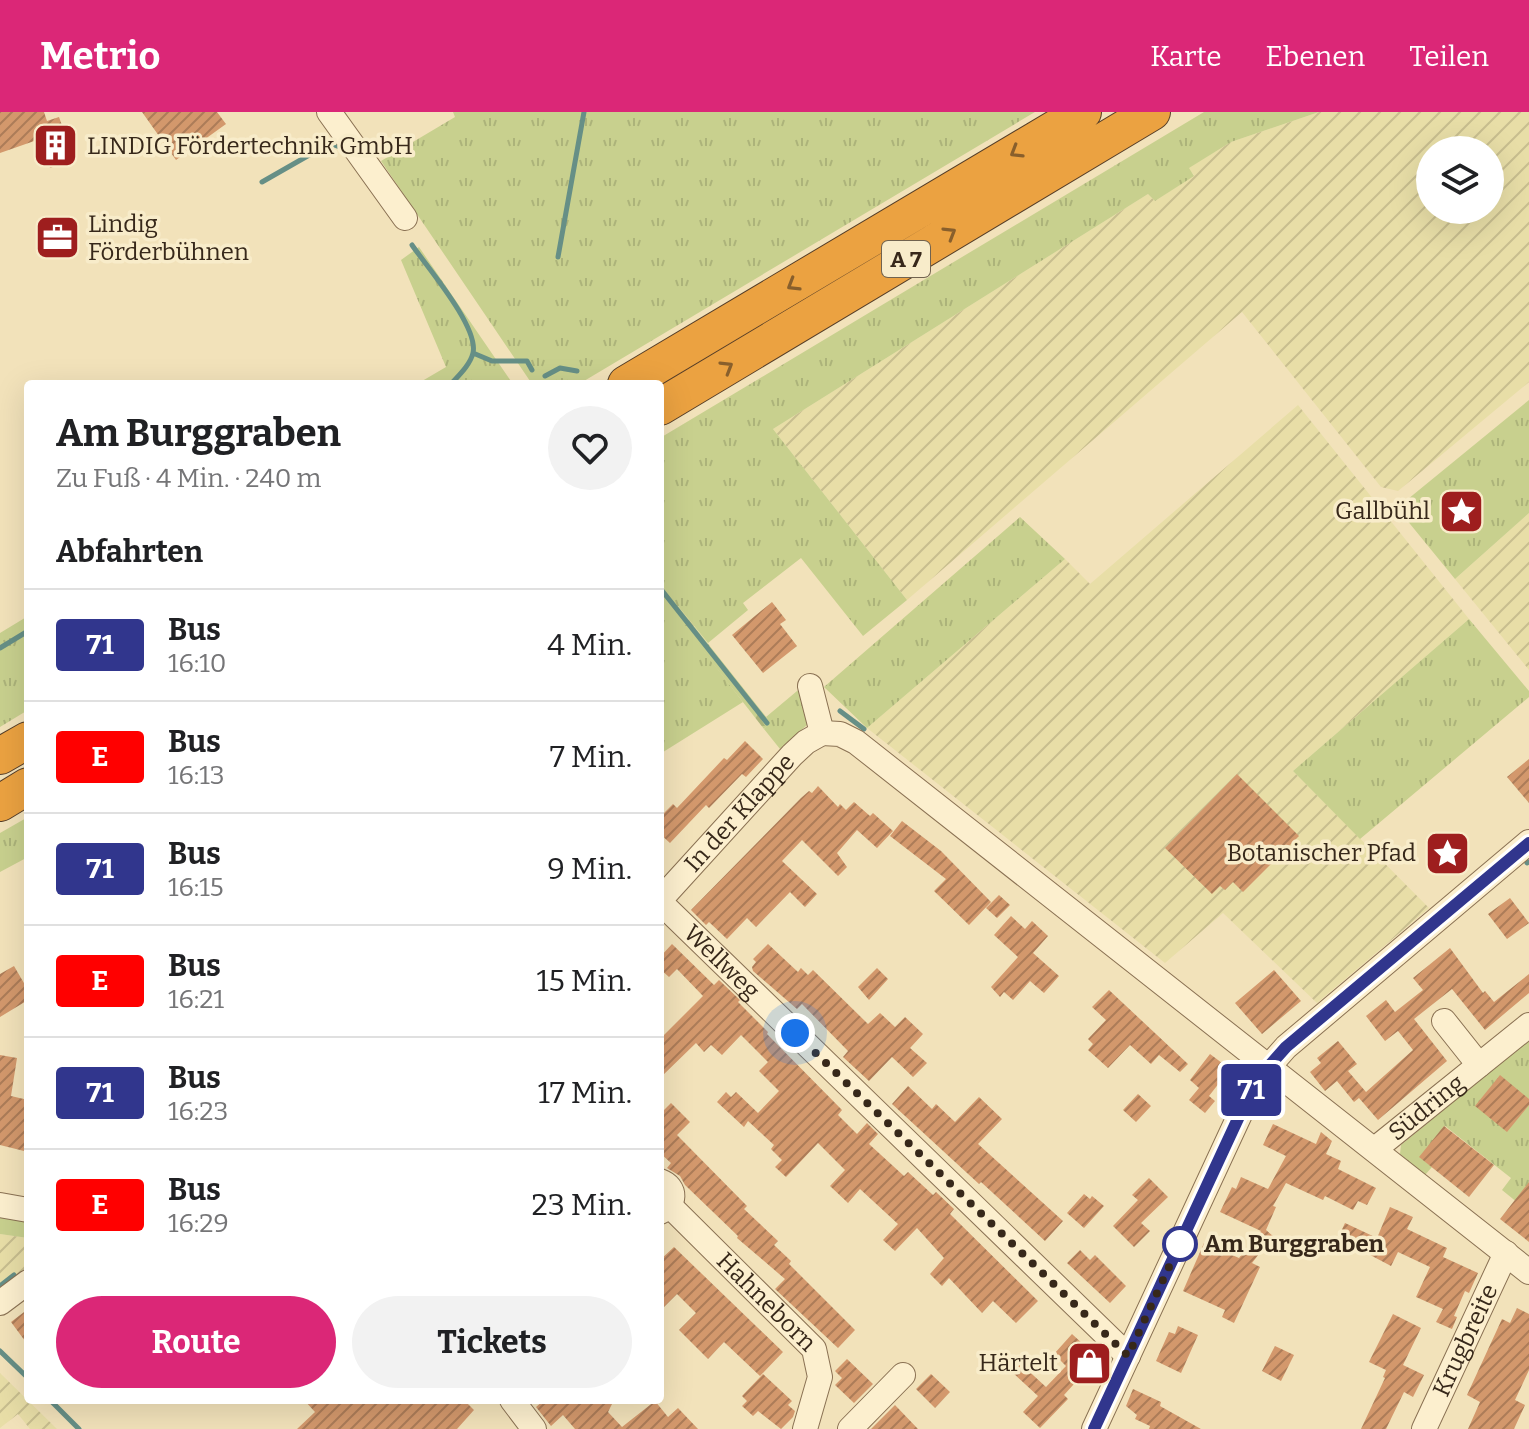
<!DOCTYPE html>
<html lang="de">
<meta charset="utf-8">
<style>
:root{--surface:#fff;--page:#f2f2f2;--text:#202124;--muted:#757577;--line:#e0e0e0;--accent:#db2777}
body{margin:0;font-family:Bitter,serif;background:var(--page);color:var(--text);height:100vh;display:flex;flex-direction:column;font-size:30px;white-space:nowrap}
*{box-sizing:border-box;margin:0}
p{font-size:26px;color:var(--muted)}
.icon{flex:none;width:44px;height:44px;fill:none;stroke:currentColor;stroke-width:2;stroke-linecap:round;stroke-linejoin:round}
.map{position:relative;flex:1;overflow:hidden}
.panel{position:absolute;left:24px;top:268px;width:640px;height:1024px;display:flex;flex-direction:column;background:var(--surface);border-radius:8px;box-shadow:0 8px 32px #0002}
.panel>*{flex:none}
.badge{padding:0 16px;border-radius:6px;font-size:28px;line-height:52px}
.buttons{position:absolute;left:1416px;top:24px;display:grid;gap:16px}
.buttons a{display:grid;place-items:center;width:88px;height:88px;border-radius:50%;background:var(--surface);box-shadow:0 8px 32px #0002;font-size:40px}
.you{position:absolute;width:40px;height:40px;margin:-20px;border:6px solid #fff;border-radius:50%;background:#1a73e8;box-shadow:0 0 0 12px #1a73e833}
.map>.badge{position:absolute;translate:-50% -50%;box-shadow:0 0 0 4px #fff}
h2{padding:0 32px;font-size:30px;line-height:72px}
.round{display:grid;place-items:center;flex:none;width:84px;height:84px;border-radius:42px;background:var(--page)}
.headline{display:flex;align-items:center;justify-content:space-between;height:136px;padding:0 32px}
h1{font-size:38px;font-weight:700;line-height:60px}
.cta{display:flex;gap:16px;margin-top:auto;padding:16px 32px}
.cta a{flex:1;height:92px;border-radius:48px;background:var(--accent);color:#fff;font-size:32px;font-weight:700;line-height:92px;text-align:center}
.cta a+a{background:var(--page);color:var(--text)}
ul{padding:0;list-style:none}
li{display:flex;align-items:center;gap:24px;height:112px;padding:0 32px;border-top:2px solid var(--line)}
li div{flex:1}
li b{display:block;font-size:30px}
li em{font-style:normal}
li .badge{min-width:88px;font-weight:700;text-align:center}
header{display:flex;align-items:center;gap:48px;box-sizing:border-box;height:112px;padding:0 40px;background:var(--accent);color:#fff}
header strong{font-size:38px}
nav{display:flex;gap:44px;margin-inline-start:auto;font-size:28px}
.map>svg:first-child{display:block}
</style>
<header>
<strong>Metrio</strong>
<nav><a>Karte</a><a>Ebenen</a><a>Teilen</a></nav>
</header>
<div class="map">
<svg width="1529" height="1317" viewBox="0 0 1529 1317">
<defs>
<pattern id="farmland-furrows" width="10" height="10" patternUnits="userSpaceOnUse" patternTransform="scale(2)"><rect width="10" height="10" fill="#e8dea7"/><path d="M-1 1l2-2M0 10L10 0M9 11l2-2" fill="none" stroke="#c8be8f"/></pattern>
<pattern id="grass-tufts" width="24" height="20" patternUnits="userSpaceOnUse" patternTransform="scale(2)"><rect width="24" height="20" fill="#c8d08e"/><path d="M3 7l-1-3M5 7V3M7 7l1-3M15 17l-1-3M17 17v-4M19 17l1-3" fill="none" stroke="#acb37a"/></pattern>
<pattern id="forest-firs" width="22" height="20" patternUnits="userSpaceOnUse" patternTransform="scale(2)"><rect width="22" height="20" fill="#c8d08e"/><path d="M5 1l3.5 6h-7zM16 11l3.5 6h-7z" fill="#acb37a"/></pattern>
<pattern id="building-hatch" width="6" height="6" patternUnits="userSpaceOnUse" patternTransform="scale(2)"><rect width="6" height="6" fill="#d3986c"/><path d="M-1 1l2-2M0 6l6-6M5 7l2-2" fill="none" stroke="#ac7c58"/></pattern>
</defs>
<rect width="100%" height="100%" fill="#f2e2ba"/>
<path fill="url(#farmland-furrows)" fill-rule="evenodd" d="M1319,0H1529V270L1398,379L1381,375L1242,200L907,488L773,317L1148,82L1155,89L1194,63L1188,56L1231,30ZM1430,38H1490V98H1430Z
M1298,293L1469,507L1293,659L1429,796L1317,891L1223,801L1165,851L867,616L1065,447L1090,472Z
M1529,401V558L1455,467Z
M0,1122L28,1126V1160L0,1182Z
M0,1261L57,1317H30L18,1302L0,1316Z"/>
<path fill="url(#grass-tufts)" d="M453,0H1035L579,272H532L381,49L455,5Z
M1204,0H1319L1231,30L1189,56L1194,64L1155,89L1148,82L773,317L907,488L863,524L801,446L743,491L748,498L708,531L678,494L672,498L743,590L660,642V326Z
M419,135L513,272H417L446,255L401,148Z
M1529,288V401L1455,467L1397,396Z
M1020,405L1065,447L867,616L824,575Z
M28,504V598L0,615V521Z
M1469,507L1529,579V585L1360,727L1293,659Z
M803,574L807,613L780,637L764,617L770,611L766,605Z
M28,705V745L0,760V721Z
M1529,927V1100L1502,1078L1511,1066L1445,1014L1420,1045L1432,1055L1425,1063L1400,1042L1401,1033Z
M0,1101L28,1106V1126L0,1122Z"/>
<path fill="url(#forest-firs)" d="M678,494L771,611L764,617L671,498Z"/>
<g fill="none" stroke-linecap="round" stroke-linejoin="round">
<path stroke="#668f86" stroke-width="5" d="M262,70L325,34L332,32L342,36
M412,133C427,155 479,215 473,241C470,253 459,263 451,272
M558,145L584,0
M473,241L492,249H527L532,258
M545,264L560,256L577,259
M660,476L767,611
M0,536L28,519
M840,599L864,617
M1527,751L1529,750
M0,1174L14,1163
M0,1239L28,1266
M50,1288L79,1317"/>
</g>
<path fill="url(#building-hatch)" d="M0,0H44L47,9L59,5L74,47L50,56L40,27L0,41Z
M142,0H217L226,12L176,48Z
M772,490L786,508L780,512L797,534L763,561L732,523Z
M745,629L763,647L746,665L742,662L709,696L706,693L670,731L660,722V705L673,692L677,696L724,646L727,648Z
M1529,647V691L1507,665Z
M1237,662L1299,724L1243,780L1233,770L1225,778L1220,774L1212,782L1165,736Z
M818,674L838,695L840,692L846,698L854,690L870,704L873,701L893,719L877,736L857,718L837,741L847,755L838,764L802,728L782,749L817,782L805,795L790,780L756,815L747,806L727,827L709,810L706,813L691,798L801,686L809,679L812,681Z
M902,709L941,739L991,790L969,813L934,779L946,767L890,724Z
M999,783L1010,793L997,806L986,796Z
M1510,786L1529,811L1507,827L1488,802Z
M1011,804L1025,817L1032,809L1048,824L1033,841L1059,864L1044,881L1030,869L1013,888L1004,880L1000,885L991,875L1018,845L994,823Z
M672,832L714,873L719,868L740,888L738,890L768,920L767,922L842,998L838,1003L857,1022L867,1011L878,1022L869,1032L904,1064L908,1060L933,1083L936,1080L954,1097L950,1102L1038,1189L1016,1211L993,1189L982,1201L949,1166L942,1174L930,1162L944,1146L917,1116L895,1139L883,1128L898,1112L860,1077L848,1091L830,1074L845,1058L818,1031L786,1065L775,1055L782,1048L771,1037L774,1033L748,1009L744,1015L717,990L726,980L731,985L736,980L758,1001L779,979L759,959L768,950L741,923L722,943L711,933L704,940L696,931L660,966V927L703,884L677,857L669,865L660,857V845Z
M768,832L798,860L801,856L808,863L813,858L868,912L880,901L895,915L905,905L923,922L910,936L927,951L913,965L892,945L869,969L843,945L848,939L802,892L797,897L753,859L752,855L756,850L753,847Z
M1450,836L1483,881L1485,879L1494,890L1529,862V881L1485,918L1452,877L1414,907L1447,949L1378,1008L1359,986L1354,990L1337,969L1325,979L1310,960L1321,951L1317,946L1338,929L1357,952L1348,959L1366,980L1413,938L1398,919L1385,929L1366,904L1386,888L1395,900L1423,878L1413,866Z
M14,854L28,878V888L0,905V862Z
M877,856L888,867L869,888L858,875Z
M1274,858L1301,889L1262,922L1235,891Z
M1109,878L1188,952L1180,960L1159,943L1151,952L1130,933L1108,956L1088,938L1093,932L1088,927L1106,908L1092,895Z
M1210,942L1230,957L1209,984L1215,989L1205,1001L1189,988L1199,976L1190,968Z
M0,943L17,946L11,984L28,988V1040L0,1033Z
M1500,963L1529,987V993L1507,1020L1475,994Z
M908,974L932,997L936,992L955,1010L979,985L1002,1007L978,1032L1063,1109L1045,1129L981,1070L979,1072L892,992Z
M1138,982L1151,994L1136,1010L1123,998Z
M671,991L690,1010L677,1023L747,1094L744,1097L778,1129L774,1133L791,1149L789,1152L855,1218L838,1236L775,1177L785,1167L737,1126L738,1124L685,1073L680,1064L667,1056L671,1051L660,1041V1002Z
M1273,1012L1316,1032L1321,1020L1332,1029L1326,1042L1341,1049L1338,1057L1376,1076L1367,1093L1358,1089L1353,1098L1325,1084L1323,1088L1286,1071L1273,1094L1276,1095L1266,1118L1273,1124L1252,1151L1260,1155L1234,1211L1222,1205L1225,1198L1183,1179L1204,1131L1239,1146L1261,1119L1220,1100L1232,1075L1236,1077L1241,1065L1268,1077L1286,1044L1263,1033Z
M1444,1014L1494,1053L1469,1085L1419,1045Z
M1149,1066L1168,1085L1141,1111L1150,1119L1134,1135L1113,1114L1138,1088L1132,1083Z
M1529,1070V1130L1500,1107Z
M1084,1082L1090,1087L1092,1084L1104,1094L1084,1116L1067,1101Z
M1390,1095L1413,1105L1407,1117L1447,1136L1443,1145L1478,1161L1469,1181L1465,1179L1454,1204L1457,1205L1452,1217L1436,1210L1443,1197L1416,1185L1430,1155L1398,1140L1391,1154L1338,1126L1345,1111L1377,1126Z
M674,1135L783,1240L760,1264L724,1230L708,1247L679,1218L696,1201L677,1182L660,1199V1148Z
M1080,1138L1090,1148L1095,1143L1126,1174L1110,1191L1067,1151Z
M1517,1196L1529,1202V1258L1515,1288L1525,1293L1514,1317H1468L1480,1290L1467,1283L1502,1207L1510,1211Z
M28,1197V1233L11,1210Z
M1393,1202L1421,1216L1403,1253L1424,1263L1413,1285L1404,1280L1386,1317H1361L1385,1266L1383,1265L1386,1258L1369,1250Z
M1178,1214L1198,1223L1181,1261L1156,1249L1169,1220L1175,1222Z
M1072,1222L1096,1244L1071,1270L1074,1272L1064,1283L1068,1287L1040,1316L1023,1300L1038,1284L1012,1260L1021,1252L1046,1275L1066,1254L1054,1242Z
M1275,1234L1294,1243L1281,1269L1262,1259Z
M847,1247L873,1272L854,1291L835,1273L842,1266L835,1259Z
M763,1262L792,1289L788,1293L795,1299L793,1305L781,1317L758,1299L753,1304L742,1294L747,1289L742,1284Z
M931,1262L950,1280L935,1296L916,1277Z
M1133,1277L1161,1290L1160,1294L1201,1317H1149L1150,1314L1135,1307L1137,1303L1126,1294Z
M304,1288H464L474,1298L457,1317H297L315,1300Z
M544,1288H614L608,1300L622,1315L655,1289L668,1305L678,1296L698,1317H575L563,1303L551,1314L536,1295Z
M895,1293L918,1317H871Z"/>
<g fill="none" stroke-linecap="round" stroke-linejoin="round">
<defs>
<g id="minor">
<path d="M329,0L405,106"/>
<path d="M810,574L822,621"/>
<path d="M822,621L840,622L856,630L1529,1160"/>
<path id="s1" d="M660,788L792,643L806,630L822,621"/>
<path id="s2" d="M660,790L1128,1244"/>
<path d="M1444,909L1479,953"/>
<path id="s3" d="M1375,1037L1529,913"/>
<path d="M660,1069C677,1075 676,1093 660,1100"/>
<path d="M0,1093L28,1098"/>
<path id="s4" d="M670,1094L814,1237L820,1265L805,1317"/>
<path d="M0,1191L28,1170"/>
<path d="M512,1288L534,1317"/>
<path d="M850,1317L903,1263"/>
<path d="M1094,1317L1255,970L1286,935L1529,730"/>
<path id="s5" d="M1424,1317L1506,1141"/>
</g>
<path id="highway" d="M626,272L1083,0
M660,295L1152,0
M0,644L28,628
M0,691L28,674"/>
</defs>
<use href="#minor" stroke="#8a7153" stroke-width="26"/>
<use href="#highway" stroke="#563e28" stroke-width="38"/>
<use href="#minor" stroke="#fcefce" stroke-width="24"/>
<use href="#highway" stroke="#eba241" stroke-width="36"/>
</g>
<defs><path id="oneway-chevron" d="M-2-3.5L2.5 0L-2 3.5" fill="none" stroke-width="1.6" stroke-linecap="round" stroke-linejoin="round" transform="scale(2)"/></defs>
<g stroke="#885f2c">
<use href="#oneway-chevron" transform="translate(1016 40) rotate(149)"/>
<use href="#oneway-chevron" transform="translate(950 121) rotate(-31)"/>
<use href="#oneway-chevron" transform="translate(793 173) rotate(149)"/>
<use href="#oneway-chevron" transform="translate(727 255) rotate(-31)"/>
</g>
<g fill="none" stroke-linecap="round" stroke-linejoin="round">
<defs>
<path id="line" d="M1094,1317L1255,970L1286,935L1529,731"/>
</defs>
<use href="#line" stroke="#fff" stroke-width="18"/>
<use href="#line" stroke="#31368d" stroke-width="12"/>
<path stroke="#37281a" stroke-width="8" stroke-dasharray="0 14.4" d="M795,921L1128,1244L1181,1129L1180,1132"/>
</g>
<defs>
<symbol id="building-square" viewBox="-11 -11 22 22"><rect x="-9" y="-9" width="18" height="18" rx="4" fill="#9e1e1e" stroke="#f8ecca"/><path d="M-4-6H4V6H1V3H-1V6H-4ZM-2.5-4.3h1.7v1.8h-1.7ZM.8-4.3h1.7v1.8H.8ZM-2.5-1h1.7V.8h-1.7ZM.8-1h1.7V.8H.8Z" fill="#fff"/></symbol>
<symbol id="office-square" viewBox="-11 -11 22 22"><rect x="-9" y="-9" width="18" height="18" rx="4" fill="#9e1e1e" stroke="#f8ecca"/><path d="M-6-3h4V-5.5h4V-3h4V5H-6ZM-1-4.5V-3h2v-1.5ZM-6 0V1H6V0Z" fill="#fff"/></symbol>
<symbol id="sight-square" viewBox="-11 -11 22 22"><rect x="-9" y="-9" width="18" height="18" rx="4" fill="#9e1e1e" stroke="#f8ecca"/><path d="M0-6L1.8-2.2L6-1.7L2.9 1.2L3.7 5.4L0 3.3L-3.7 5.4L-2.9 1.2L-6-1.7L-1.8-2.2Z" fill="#fff"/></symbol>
<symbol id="shop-square" viewBox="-11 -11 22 22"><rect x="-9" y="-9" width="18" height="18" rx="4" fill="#9e1e1e" stroke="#f8ecca"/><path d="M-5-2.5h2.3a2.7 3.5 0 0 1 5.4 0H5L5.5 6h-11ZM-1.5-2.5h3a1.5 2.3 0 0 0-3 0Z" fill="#fff"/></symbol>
</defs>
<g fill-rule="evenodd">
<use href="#building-square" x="30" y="8" width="51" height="51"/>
<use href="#office-square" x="32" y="100" width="51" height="51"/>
<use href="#sight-square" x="1436" y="374" width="51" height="51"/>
<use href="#sight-square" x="1422" y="716" width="51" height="51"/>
<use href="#shop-square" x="1064" y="1226" width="51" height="51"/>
</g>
<circle fill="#fff" stroke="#31368d" stroke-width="4" cx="1180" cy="1132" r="16"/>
<g text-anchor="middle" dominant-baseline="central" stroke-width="7" stroke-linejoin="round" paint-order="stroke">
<rect fill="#f8ecca" stroke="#71634f" stroke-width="2" x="882" y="129" width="48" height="36" rx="6"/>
<g font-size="22" font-weight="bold" fill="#37281a">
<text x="906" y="147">A 7</text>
</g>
<g font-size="24" fill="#37281a" stroke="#f8ecca" text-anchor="end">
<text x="87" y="34" text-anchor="start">LINDIG Fördertechnik GmbH</text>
<text x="88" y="112" text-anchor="start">Lindig<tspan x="88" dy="28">Förderbühnen</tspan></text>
<text x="1430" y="399">Gallbühl</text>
<text x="1416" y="741">Botanischer Pfad</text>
<text x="1058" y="1251">Härtelt</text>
</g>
<g font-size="24" fill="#37281a" stroke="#f8ecca">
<text stroke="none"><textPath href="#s1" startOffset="118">In der Klappe</textPath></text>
<text stroke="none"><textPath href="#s2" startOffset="86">Wellweg</textPath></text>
<text stroke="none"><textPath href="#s3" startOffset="66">Südring</textPath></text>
<text stroke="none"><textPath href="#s4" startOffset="136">Hahneborn</textPath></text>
<text stroke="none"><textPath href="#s5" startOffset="98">Krugbreite</textPath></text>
</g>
<g font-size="24" font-weight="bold" fill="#37281a" stroke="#f8ecca" text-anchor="start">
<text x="1204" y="1132">Am Burggraben</text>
</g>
</g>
</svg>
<div class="buttons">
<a><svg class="icon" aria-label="layers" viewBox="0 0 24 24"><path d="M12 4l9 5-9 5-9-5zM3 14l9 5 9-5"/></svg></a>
</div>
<div class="you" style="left:795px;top:921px"></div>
<b class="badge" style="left:1251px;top:978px;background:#31368d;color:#fff">71</b>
<section class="panel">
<div class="headline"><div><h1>Am Burggraben</h1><p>Zu Fuß · 4 Min. · 240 m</p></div><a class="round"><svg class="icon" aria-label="heart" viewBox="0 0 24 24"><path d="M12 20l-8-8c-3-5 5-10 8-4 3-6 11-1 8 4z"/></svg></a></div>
<h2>Abfahrten</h2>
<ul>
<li><span class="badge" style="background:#31368d;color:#fff">71</span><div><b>Bus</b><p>16:10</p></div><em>4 Min.</em></li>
<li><span class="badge" style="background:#f00;color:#fff">E</span><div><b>Bus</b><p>16:13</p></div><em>7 Min.</em></li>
<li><span class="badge" style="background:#31368d;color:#fff">71</span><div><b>Bus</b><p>16:15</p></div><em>9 Min.</em></li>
<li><span class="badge" style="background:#f00;color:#fff">E</span><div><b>Bus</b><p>16:21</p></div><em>15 Min.</em></li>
<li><span class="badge" style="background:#31368d;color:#fff">71</span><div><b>Bus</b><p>16:23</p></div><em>17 Min.</em></li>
<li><span class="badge" style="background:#f00;color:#fff">E</span><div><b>Bus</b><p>16:29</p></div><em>23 Min.</em></li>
</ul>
<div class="cta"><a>Route</a><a>Tickets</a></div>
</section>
</div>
